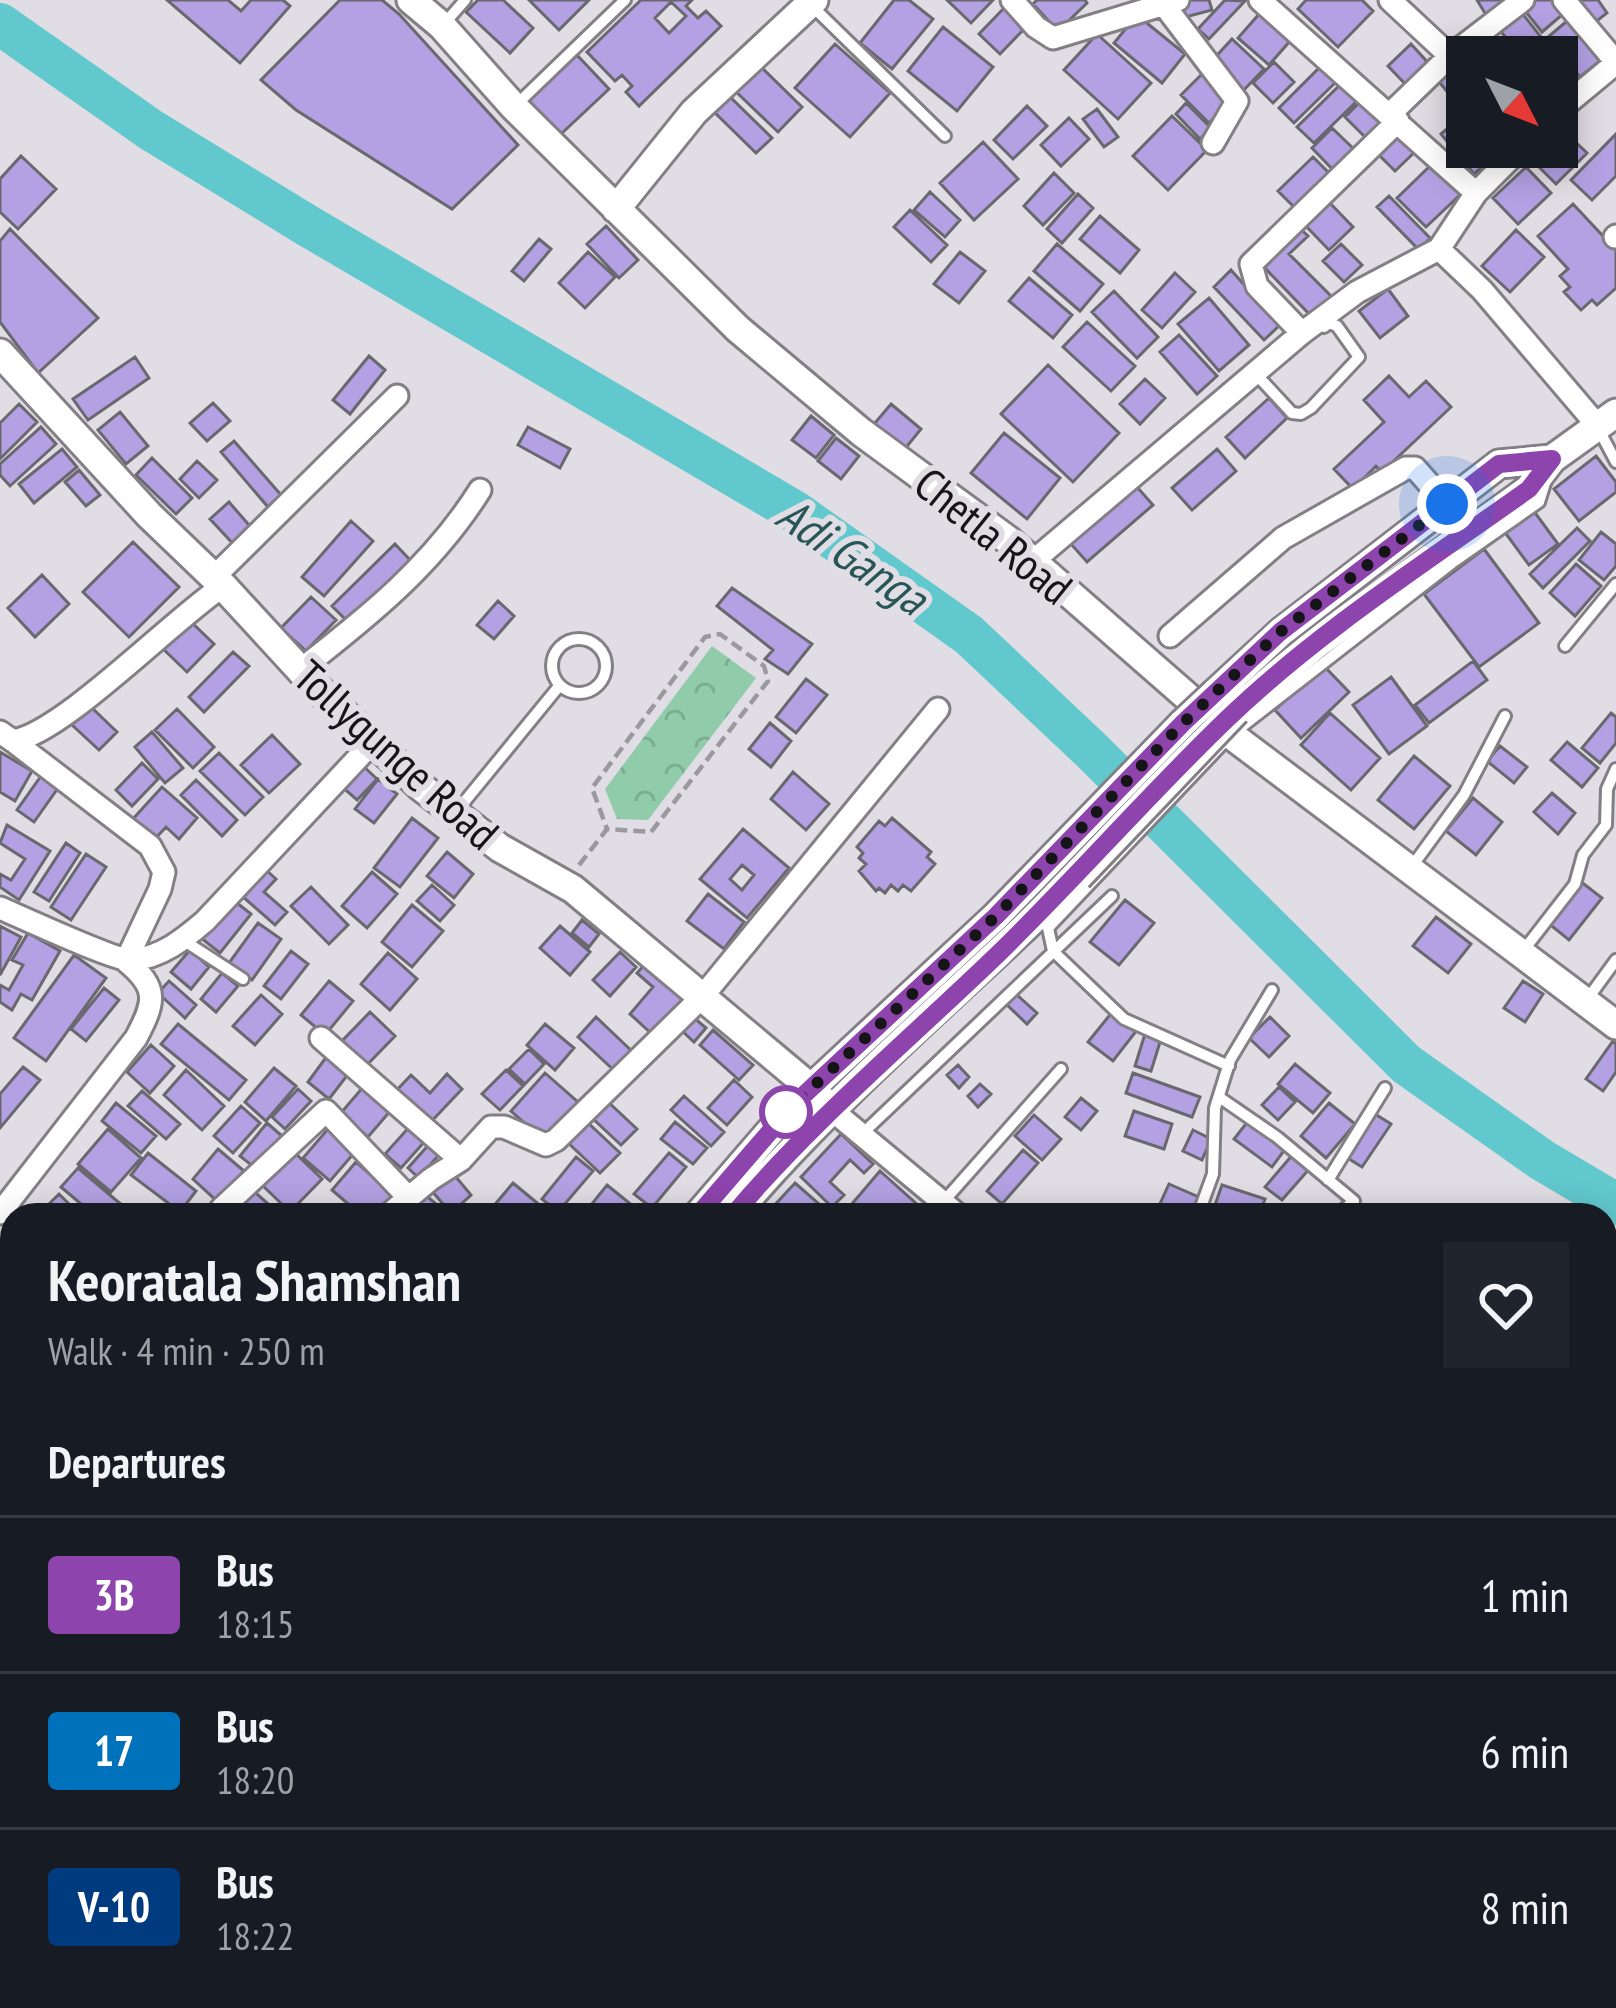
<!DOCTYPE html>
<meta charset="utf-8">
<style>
:root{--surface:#171b24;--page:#20242c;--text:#f1f3f6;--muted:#9ea1a6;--line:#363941}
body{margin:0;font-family:"PT Sans Narrow",sans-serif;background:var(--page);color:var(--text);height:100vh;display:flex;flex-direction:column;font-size:45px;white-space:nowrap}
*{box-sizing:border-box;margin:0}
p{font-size:39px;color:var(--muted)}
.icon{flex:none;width:66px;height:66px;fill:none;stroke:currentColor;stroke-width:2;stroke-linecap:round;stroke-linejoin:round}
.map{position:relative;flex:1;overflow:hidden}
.details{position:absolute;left:0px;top:1203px;width:1617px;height:807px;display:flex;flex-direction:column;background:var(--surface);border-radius:36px 36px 0 0;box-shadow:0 6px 30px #0003}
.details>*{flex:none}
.badge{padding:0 24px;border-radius:9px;font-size:42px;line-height:78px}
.needle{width:78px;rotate:132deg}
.controls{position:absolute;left:1446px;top:36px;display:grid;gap:24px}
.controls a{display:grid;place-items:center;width:132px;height:132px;border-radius:0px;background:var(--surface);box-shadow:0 6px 30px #0003;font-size:60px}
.you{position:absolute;width:60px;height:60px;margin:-30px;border:9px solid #fff;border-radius:50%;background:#1a73e8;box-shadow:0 0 0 18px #1a73e833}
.map>.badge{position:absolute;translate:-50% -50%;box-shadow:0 0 0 6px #fff}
h2{padding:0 48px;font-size:45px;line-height:108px}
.round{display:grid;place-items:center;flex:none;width:126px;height:126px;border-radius:0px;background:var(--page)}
.headline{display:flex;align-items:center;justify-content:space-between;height:204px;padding:0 48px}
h1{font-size:57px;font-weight:800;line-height:90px}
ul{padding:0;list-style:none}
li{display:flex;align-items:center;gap:36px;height:156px;padding:0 48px;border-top:3px solid var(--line)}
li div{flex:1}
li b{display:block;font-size:45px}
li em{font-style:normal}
li .badge{min-width:132px;font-weight:700;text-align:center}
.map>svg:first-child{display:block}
</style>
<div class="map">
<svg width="1616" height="2008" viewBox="0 0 1616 2008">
<defs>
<pattern id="park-crowns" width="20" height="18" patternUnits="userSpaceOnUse" patternTransform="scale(3)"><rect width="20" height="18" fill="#90cca9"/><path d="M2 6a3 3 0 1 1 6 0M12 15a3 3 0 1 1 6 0" fill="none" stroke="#7bae91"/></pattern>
</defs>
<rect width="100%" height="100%" fill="#e1dde4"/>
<path fill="url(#park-crowns)" d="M712,646L756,678L648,820L617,819L605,789Z"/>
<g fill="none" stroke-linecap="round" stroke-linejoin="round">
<path stroke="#61c8cd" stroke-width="42" d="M0,24L151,130L308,226L794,511L969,635L1091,750L1406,1064L1542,1160L1616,1204"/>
</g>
<path fill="#b3a1e3" stroke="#69686f" stroke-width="3" fill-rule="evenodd" d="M167,0H228L241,11L251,0H283L290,6L240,63Z
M340,0H382L399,14L518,145L452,209L296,110L261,80Z
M478,0H503L533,28L510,53L466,12Z
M529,0H589L559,30Z
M641,0H692L686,6L698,18L706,11L721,26L639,106L626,92L632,86L622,75L615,81L587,52ZM671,2L686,16L669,33L655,18Z
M894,0H909L933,19L892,69L860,43Z
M947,0H993L971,23Z
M1037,0H1085L1087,3L1058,31L1033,4Z
M1191,0H1209L1212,10L1182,18L1178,4Z
M1225,0L1245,1L1209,39L1198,29Z
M1306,0H1362L1373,11L1338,47L1298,9Z
M1477,0H1509L1488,18Z
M1528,0H1552L1563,14L1542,32L1521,6Z
M1581,0H1598L1607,13L1593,24L1577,3Z
M1004,8L1025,28L1000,54L979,34Z
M1518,8L1541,37L1520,54L1496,26Z
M1260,13L1290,41L1269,65L1238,38Z
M1137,15L1185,54L1162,83L1114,43Z
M1567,21L1600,61L1580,77L1547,38Z
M943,27L993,67L957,111L908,71Z
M1097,34L1151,83L1118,119L1064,70Z
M1232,39L1264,69L1242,92L1210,63Z
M1547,43L1574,76L1557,90V57H1530Z
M835,44L890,93L850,137L795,88Z
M1411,44L1431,66L1408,87L1388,66Z
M1462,54L1467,61V100L1459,106L1435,77Z
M577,55L609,89L560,135L528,102Z
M756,62L802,107L778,132L731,87Z
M1274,62L1294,82L1273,103L1253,83Z
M1323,64L1338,80L1294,123L1279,108Z
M1206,70L1234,97L1209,123L1181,95Z
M1343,82L1359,99L1314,143L1297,127Z
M724,91L772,138L756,153L708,106Z
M1362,100L1388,126L1371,143L1345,117Z
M1186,103L1211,128L1200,139L1176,114Z
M1027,106L1047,126L1013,159L994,140Z
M1097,109L1118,137L1104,147L1083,119Z
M1467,112V147H1505L1474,174L1441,134Z
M1172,116L1207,150L1168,190L1133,156Z
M1069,118L1089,139L1061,166L1041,145Z
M1397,127L1418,149L1395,171L1374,150Z
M1332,128L1358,153L1337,174L1312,148Z
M1563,130L1587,153L1556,184L1533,161L1547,147H1557V137Z
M1616,134V176L1592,200L1571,180Z
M983,142L1018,179L974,220L940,183Z
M21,156L56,189L18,229L0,212V179Z
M1313,157L1333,177L1298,211L1278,191Z
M1433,163L1462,193L1426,227L1397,198Z
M1526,167L1551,193L1518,224L1493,198Z
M1054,173L1074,193L1043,225L1024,206Z
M930,192L960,220L945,237L914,210Z
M1078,194L1093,208L1062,243L1047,229Z
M1389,196L1430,238L1419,250L1377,207Z
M1328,201L1353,227L1329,250L1304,224Z
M1573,204L1616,250V288L1597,305L1592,300L1581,310L1564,292L1570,287L1560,276L1568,269L1538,236Z
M910,210L947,245L931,262L894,227Z
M1100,216L1139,250L1120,273L1080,239Z
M1295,224L1308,236L1289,254L1334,299L1314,319L1258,261Z
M606,226L638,260L619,278L587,244Z
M10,229L98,318L38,373L0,322V241Z
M1516,230L1544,257L1510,292L1482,266Z
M539,239L551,249L524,281L512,271Z
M1057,244L1103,284L1080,311L1034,271Z
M1341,244L1362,265L1344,282L1323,261Z
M588,252L615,277L585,308L559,283Z
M960,252L985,271L959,303L934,284Z
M1231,270L1280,325L1264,340L1214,287Z
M1175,273L1195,292L1162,328L1142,310Z
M1029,278L1072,315L1053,338L1009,301Z
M1388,289L1408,316L1380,338L1359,311Z
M1114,291L1158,337L1137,358L1092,312Z
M1209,298L1249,345L1219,371L1178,324Z
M1087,322L1135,366L1111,391L1063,347Z
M1179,335L1217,376L1197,394L1160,352Z
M369,356L385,370L350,414L333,400Z
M135,357L149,378L88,420L73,399Z
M1048,365L1119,433L1073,482L1001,414Z
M1389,376L1409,397L1426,381L1451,407L1382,472L1376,466L1353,489L1334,469L1384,422L1364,400Z
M1145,379L1165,398L1140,424L1120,404Z
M1269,398L1287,418L1245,458L1226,437Z
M213,403L230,421L207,441L190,423Z
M19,404L37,422L0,459V423Z
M891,404L921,429L900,455L869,430Z
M120,412L148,446L126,464L98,430Z
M811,416L834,435L816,458L792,440Z
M41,427L56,444L10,486L0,475V464Z
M528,427L570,449L560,468L518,445Z
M1004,433L1060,478L1027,519L971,473Z
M836,438L859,456L841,479L818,461Z
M234,441L281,495L268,507L221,452Z
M62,449L77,467L34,503L19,484Z
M1217,449L1236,471L1192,510L1172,488Z
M1596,456L1616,482V492L1579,521L1554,489Z
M152,458L192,498L176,514L136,475Z
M197,461L217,480L199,498L180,479Z
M79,470L100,495L86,506L65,482Z
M1137,487L1153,505L1087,562L1071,544Z
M229,502L255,532L237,548L210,519Z
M1533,510L1558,544L1529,565L1504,531Z
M351,521L373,541L324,596L302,577Z
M1577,528L1590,541L1543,588L1530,574Z
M1601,532L1616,544V566L1604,580L1579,560Z
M133,542L179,587L129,637L83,592Z
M395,544L411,561L348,622L332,606Z
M1484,549L1539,623L1479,667L1424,594Z
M1576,564L1601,586L1575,616L1550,593Z
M42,575L69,604L35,637L8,608Z
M732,588L812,644L788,674L765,659L773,650L717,606Z
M311,597L336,620L306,651L281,628Z
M498,601L514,616L494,639L477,625Z
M186,617L214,644L187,672L159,645Z
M233,652L249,666L204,712L189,697Z
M1473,661L1487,680L1429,723L1415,705Z
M1323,665L1349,692L1301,738L1275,710Z
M1391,677L1427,726L1389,754L1353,705Z
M806,679L827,695L796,733L776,717Z
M90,706L117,732L99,750L72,725Z
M177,709L214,747L193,768L155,730Z
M1330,713L1380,758L1351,790L1301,745Z
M1611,713L1616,717V743L1600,763L1582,748Z
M770,723L791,741L771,767L749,749Z
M152,732L183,768L165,783L135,747Z
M272,735L300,764L269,793L241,765Z
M1567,742L1598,768L1582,787L1551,760Z
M1500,746L1527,767L1514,783L1487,761Z
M0,752L32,771L15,801L0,792Z
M219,753L263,797L245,815L200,771Z
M1414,756L1450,786L1414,829L1378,800Z
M142,763L158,779L132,806L116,790Z
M361,764L377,779L357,800L341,786Z
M793,772L829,804L806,830L771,799Z
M41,776L58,788L34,822L17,810Z
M378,779L397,794L374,823L355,809Z
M196,780L237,820L222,836L181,795Z
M162,787L197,818L179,839L166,827L154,840L132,820Z
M1552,793L1575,813L1558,834L1534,812Z
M1473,798L1502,822L1476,855L1446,831Z
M412,818L438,838L400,887L374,868Z
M892,818L931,852L927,857L935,864L911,891L903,885L898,891L891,885L885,893L879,888L876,891L859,871L866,864L859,858L863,853L857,847L879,821L885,826Z
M7,825L50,851L19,900L0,887V874L11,880L25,859L0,843Z
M743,829L789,868L747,918L700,879ZM742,865L754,875L742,890L730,879Z
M66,843L80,853L49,901L34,892Z
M447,852L473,874L454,898L427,876Z
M86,854L106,867L71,920L51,907Z
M265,869L276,879L264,892L287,912L275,925L242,896Z
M372,872L397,894L367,928L342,906Z
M1580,881L1602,898L1569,940L1548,923Z
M432,885L454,905L440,921L417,901Z
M311,887L348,925L329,944L291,906Z
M708,894L744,922L724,949L687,921Z
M232,899L251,914L220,953L201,938Z
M1125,900L1154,923L1119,965L1090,942Z
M412,905L443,931L412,967L382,942Z
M1436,917L1471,944L1448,973L1413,946Z
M582,920L599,934L589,947L572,933Z
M258,923L281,939L252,980L229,963Z
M0,926L21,937L0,975Z
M560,926L590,952L570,975L540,948Z
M28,933L60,951L32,1000L21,994L12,1010L0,1002V985L9,990L23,965L12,960Z
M190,950L209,967L191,989L171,972Z
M291,951L308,964L281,999L264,986Z
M620,952L636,967L610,996L593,980Z
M388,953L417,979L390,1010L361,984Z
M74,955L106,978L46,1061L14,1038Z
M646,963L687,1000L654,1036L630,1014L653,987L637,973Z
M222,973L238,986L216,1012L201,999Z
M169,981L196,1005L185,1018L158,993Z
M329,981L353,1001L325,1035L301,1015Z
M1523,981L1543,994L1525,1022L1504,1008Z
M104,988L119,1000L86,1041L71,1029Z
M1016,994L1037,1013L1027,1024L1006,1004Z
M261,995L282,1014L255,1045L233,1026Z
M1113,1011L1137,1030L1113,1061L1088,1042Z
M370,1012L395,1036L365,1067L340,1043Z
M692,1016L706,1028L694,1042L680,1029Z
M596,1017L637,1056L619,1075L578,1037Z
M1270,1017L1289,1036L1269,1057L1249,1038Z
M178,1024L246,1080L229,1100L161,1044Z
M545,1024L574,1048L555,1070L527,1045Z
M713,1030L753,1065L739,1080L700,1045Z
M1145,1034L1161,1039L1151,1071L1135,1066Z
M1613,1041L1616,1043V1072L1603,1091L1586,1079Z
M151,1045L174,1066L150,1093L127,1072Z
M529,1049L544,1064L525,1084L509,1069Z
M330,1052L352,1069L329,1099L308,1082Z
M1295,1064L1330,1093L1313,1113L1278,1084Z
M958,1065L969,1077L959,1088L947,1075Z
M23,1067L40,1080L0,1128V1094Z
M274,1068L296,1086L266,1121L245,1102Z
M186,1070L224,1106L202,1130L164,1095Z
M506,1070L523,1086L500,1110L482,1094Z
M545,1073L579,1103L545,1141L511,1111Z
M1133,1073L1200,1097L1192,1117L1126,1093Z
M447,1074L462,1089L429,1124L395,1092L411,1075L430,1093Z
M734,1080L752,1097L727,1125L708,1108Z
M980,1084L991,1094L978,1107L968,1096Z
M364,1086L392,1109L368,1137L340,1114Z
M1279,1087L1295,1102L1278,1120L1262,1105Z
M298,1089L311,1101L285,1129L272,1117Z
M142,1091L180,1124L166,1139L128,1106Z
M684,1096L724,1132L711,1146L671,1110Z
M1081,1098L1097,1111L1081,1130L1065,1117Z
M606,1100L637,1129L621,1145L591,1117Z
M116,1103L156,1136L141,1153L102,1121Z
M1329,1103L1355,1124L1326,1158L1301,1136Z
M241,1106L260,1123L233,1153L214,1136Z
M1134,1111L1172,1124L1164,1149L1125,1136Z
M1375,1114L1391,1124L1362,1167L1346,1157Z
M1034,1115L1061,1139L1042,1160L1015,1136Z
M584,1119L620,1153L600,1173L564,1139Z
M1249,1120L1286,1148L1272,1167L1234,1139Z
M675,1122L707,1148L693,1164L661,1139Z
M267,1123L282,1136L255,1168L240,1156Z
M411,1125L427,1139L401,1168L385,1154Z
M108,1129L141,1158L111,1192L78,1164Z
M328,1129L355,1152L330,1181L303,1158Z
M1193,1130L1211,1139L1202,1160L1183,1151Z
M841,1134L873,1164L864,1173L850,1160L830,1182L844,1195L832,1207L801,1177Z
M433,1140L443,1150L419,1178L408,1168Z
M218,1149L244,1171L218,1202L193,1179Z
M1023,1150L1038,1163L1002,1204L987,1191Z
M293,1151L322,1179L290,1212L262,1185Z
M148,1153L196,1191L180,1212L131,1175Z
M669,1153L686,1167L652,1208L634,1194Z
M1294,1153L1311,1167L1282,1200L1265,1187Z
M576,1157L593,1171L558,1212L542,1199Z
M356,1162L394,1196L377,1215H361L332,1190Z
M78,1168L123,1206L115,1215H94L61,1187Z
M451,1171L471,1195L451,1213L430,1189Z
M880,1171L929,1215H893L889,1211L886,1214L878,1207L872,1215L845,1212Z
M513,1183L542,1207L535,1215H486Z
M795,1183L818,1203L807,1215H777L771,1209Z
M1169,1184L1201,1198L1194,1215H1155Z
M607,1185L644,1215H583Z
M1222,1185L1265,1199L1259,1215H1242L1215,1205Z
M250,1188L281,1215H235L231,1211Z
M59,1194L76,1211L72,1215H38Z
M424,1194L446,1212L444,1215H414L410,1211Z
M1605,1298L1616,1310V1341L1605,1351Z
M0,1338L12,1349V1370L0,1384Z
M1616,1455V1486L1605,1476V1467Z
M10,1494L12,1527L6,1534L0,1528V1504Z
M1616,1537V1572L1611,1577L1605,1572V1549Z
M7,1669L12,1674V1725L0,1738V1704L5,1699L0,1694V1677Z
M0,1800L12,1810V1836L0,1850Z
M1616,1804V1844L1605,1833V1815Z
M0,1901L12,1911V1971L0,1961Z
M171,1998H246L237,2008H182Z
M430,1998H466L474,2008H438Z
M634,1998H660L670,2008H625Z
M696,1998H726L732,2003L727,2008L687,2007Z
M780,1998H799L806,2004L803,2008H772Z
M893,1998H924L934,2008H890L887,2005Z
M1019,1998L1030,2008H1002L992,1999Z
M1064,1998H1107L1110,2001L1104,2008H1055Z
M1362,1998H1396L1386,2008H1373Z"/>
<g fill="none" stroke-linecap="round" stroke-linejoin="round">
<defs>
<path id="lane" d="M813,7L945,136
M444,24L465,0
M515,106L625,0
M1255,373L1292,413L1301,414L1311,408L1359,357L1337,326L1329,323L1324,327
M1598,428L1616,462
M552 666a27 27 0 1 1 54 0a27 27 0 1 1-54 0Z
M1565,646L1616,584
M456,812L560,685
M1410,869L1464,795L1505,716
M183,940L243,979
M1523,951L1575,884L1583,855L1606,825L1607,789L1616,769
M1586,1001L1616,960
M1229,1066L1124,1019L1053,951L1048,928L1231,735L1452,563L1539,502L1545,483
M1219,1097L1277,1137L1354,1201L1337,1215
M862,1134L1112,896
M1328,1180L1385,1088
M944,1201L1061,1069
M1198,1215L1213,1174L1215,1108L1230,1060L1272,990
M1605,1378L1616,1389
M1605,1427L1616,1414
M1605,1664L1616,1669
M1605,1710L1616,1699
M0,1896L12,1905
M1253,1998L1266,2008"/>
<path id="street" d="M1012,0L1036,27L1053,38L1178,0
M1260,0L1476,193
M1390,0L1450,56
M1564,0L1616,62
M1164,5L1237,101L1213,143
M1557,112L1616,63
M1390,114L1450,56L1523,0
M1615,237L1616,236
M1439,249L1482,290L1597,425
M1302,333L1257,286L1251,264L1398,121
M1032,562L1302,333L1357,292L1439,249L1476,193L1522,147
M214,577L397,396
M1170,636L1283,538L1406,468H1415L1447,504
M300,670C368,617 433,565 480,490
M0,732L13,741C63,733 172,620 223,586
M0,908C21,917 116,961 131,960C161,958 184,939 205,921L373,742
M321,1038L461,1160L431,1179L388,1215
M833,1111L958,1215
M461,1160L491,1127H504L546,1145L556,1140L702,997L938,709
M221,1209L326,1111L408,1197
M0,1213L136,1038C155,1002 159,988 126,961L160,889L164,872L150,846L13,741
M0,1258L12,1265
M0,1655L12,1660
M1605,1864L1616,1873
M522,1998L528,2008
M737,1998L748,2008
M938,1998L948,2008
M1126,1998L1138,2008
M1422,1998L1424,2008
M578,2008L598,1998
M978,2008L986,1998"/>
<path id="secondary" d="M411,0L442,26L514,107L738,329L861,432L1008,540L1231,735L1616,1025
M616,209L694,112L814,0
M0,353L149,515L223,586L314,685L421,787L500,848L573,889L811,1088L833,1111
M1215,693L1281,632L1499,464L1552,459
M1236,711L1318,643L1529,489L1552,459L1616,413
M698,1215L792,1106L996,916L1183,723
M734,1215C837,1093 963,988 1078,877
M21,2008L30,1998
M77,2008L85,1998"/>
</defs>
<use href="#lane" stroke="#837f85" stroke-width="16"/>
<use href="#street" stroke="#837f85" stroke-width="27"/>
<use href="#secondary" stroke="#837f85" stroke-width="33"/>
<path stroke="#9b989e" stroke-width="4.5" stroke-dasharray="12 6" stroke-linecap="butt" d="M579,865L607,829L651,832L768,681L764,666L720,634L705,637L592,788L607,829"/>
<use href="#lane" stroke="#fff" stroke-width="10"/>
<use href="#street" stroke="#fff" stroke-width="21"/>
<use href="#secondary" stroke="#fff" stroke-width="27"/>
<defs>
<path id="secondary-bridge" d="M1183,723L1215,693
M1078,877L1236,711"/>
</defs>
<use href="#secondary-bridge" stroke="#837f85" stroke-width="33" stroke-linecap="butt"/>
<use href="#secondary-bridge" stroke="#fff" stroke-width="27"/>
</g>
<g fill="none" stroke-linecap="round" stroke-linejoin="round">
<defs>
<path id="line" d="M698,1215L792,1106L996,916L1183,723L1280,632L1499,464L1552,459L1529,489C1427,562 1317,632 1226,720C1148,795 1076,878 998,954C909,1040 813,1120 733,1215"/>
</defs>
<use href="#line" stroke="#fff" stroke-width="27"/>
<use href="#line" stroke="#8e44ad" stroke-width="18"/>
<path stroke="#151416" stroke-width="12" stroke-dasharray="0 21.6" d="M786,1112L996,916L1183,723L1280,632L1447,504"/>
</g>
<circle fill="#fff" stroke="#8e44ad" stroke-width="6" cx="786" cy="1112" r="24"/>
<g text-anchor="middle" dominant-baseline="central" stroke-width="12" stroke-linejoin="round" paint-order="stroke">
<g font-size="45" fill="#151416" stroke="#e1dde4">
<text transform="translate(994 535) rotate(39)">Chetla Road</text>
<text transform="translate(397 754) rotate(42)">Tollygunge Road</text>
</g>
<g font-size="48" font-style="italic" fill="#285658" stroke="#e1dde4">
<text transform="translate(853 555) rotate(34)">Adi Ganga</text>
</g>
</g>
</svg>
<div class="controls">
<a><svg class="needle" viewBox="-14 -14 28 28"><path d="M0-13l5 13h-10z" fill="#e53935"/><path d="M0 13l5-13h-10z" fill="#9ea1a6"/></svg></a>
</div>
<div class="you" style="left:1447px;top:504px"></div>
<section class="details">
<div class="headline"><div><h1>Keoratala Shamshan</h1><p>Walk · 4 min · 250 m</p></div><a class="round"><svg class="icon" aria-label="heart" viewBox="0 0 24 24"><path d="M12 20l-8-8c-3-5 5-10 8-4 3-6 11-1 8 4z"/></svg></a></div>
<h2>Departures</h2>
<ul>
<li><span class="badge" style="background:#8e44ad;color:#fff">3B</span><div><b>Bus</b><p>18:15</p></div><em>1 min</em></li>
<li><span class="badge" style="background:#0072bc;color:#fff">17</span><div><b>Bus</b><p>18:20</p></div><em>6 min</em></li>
<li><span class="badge" style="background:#003b80;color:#fff">V-10</span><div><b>Bus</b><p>18:22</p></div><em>8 min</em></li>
</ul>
</section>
</div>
